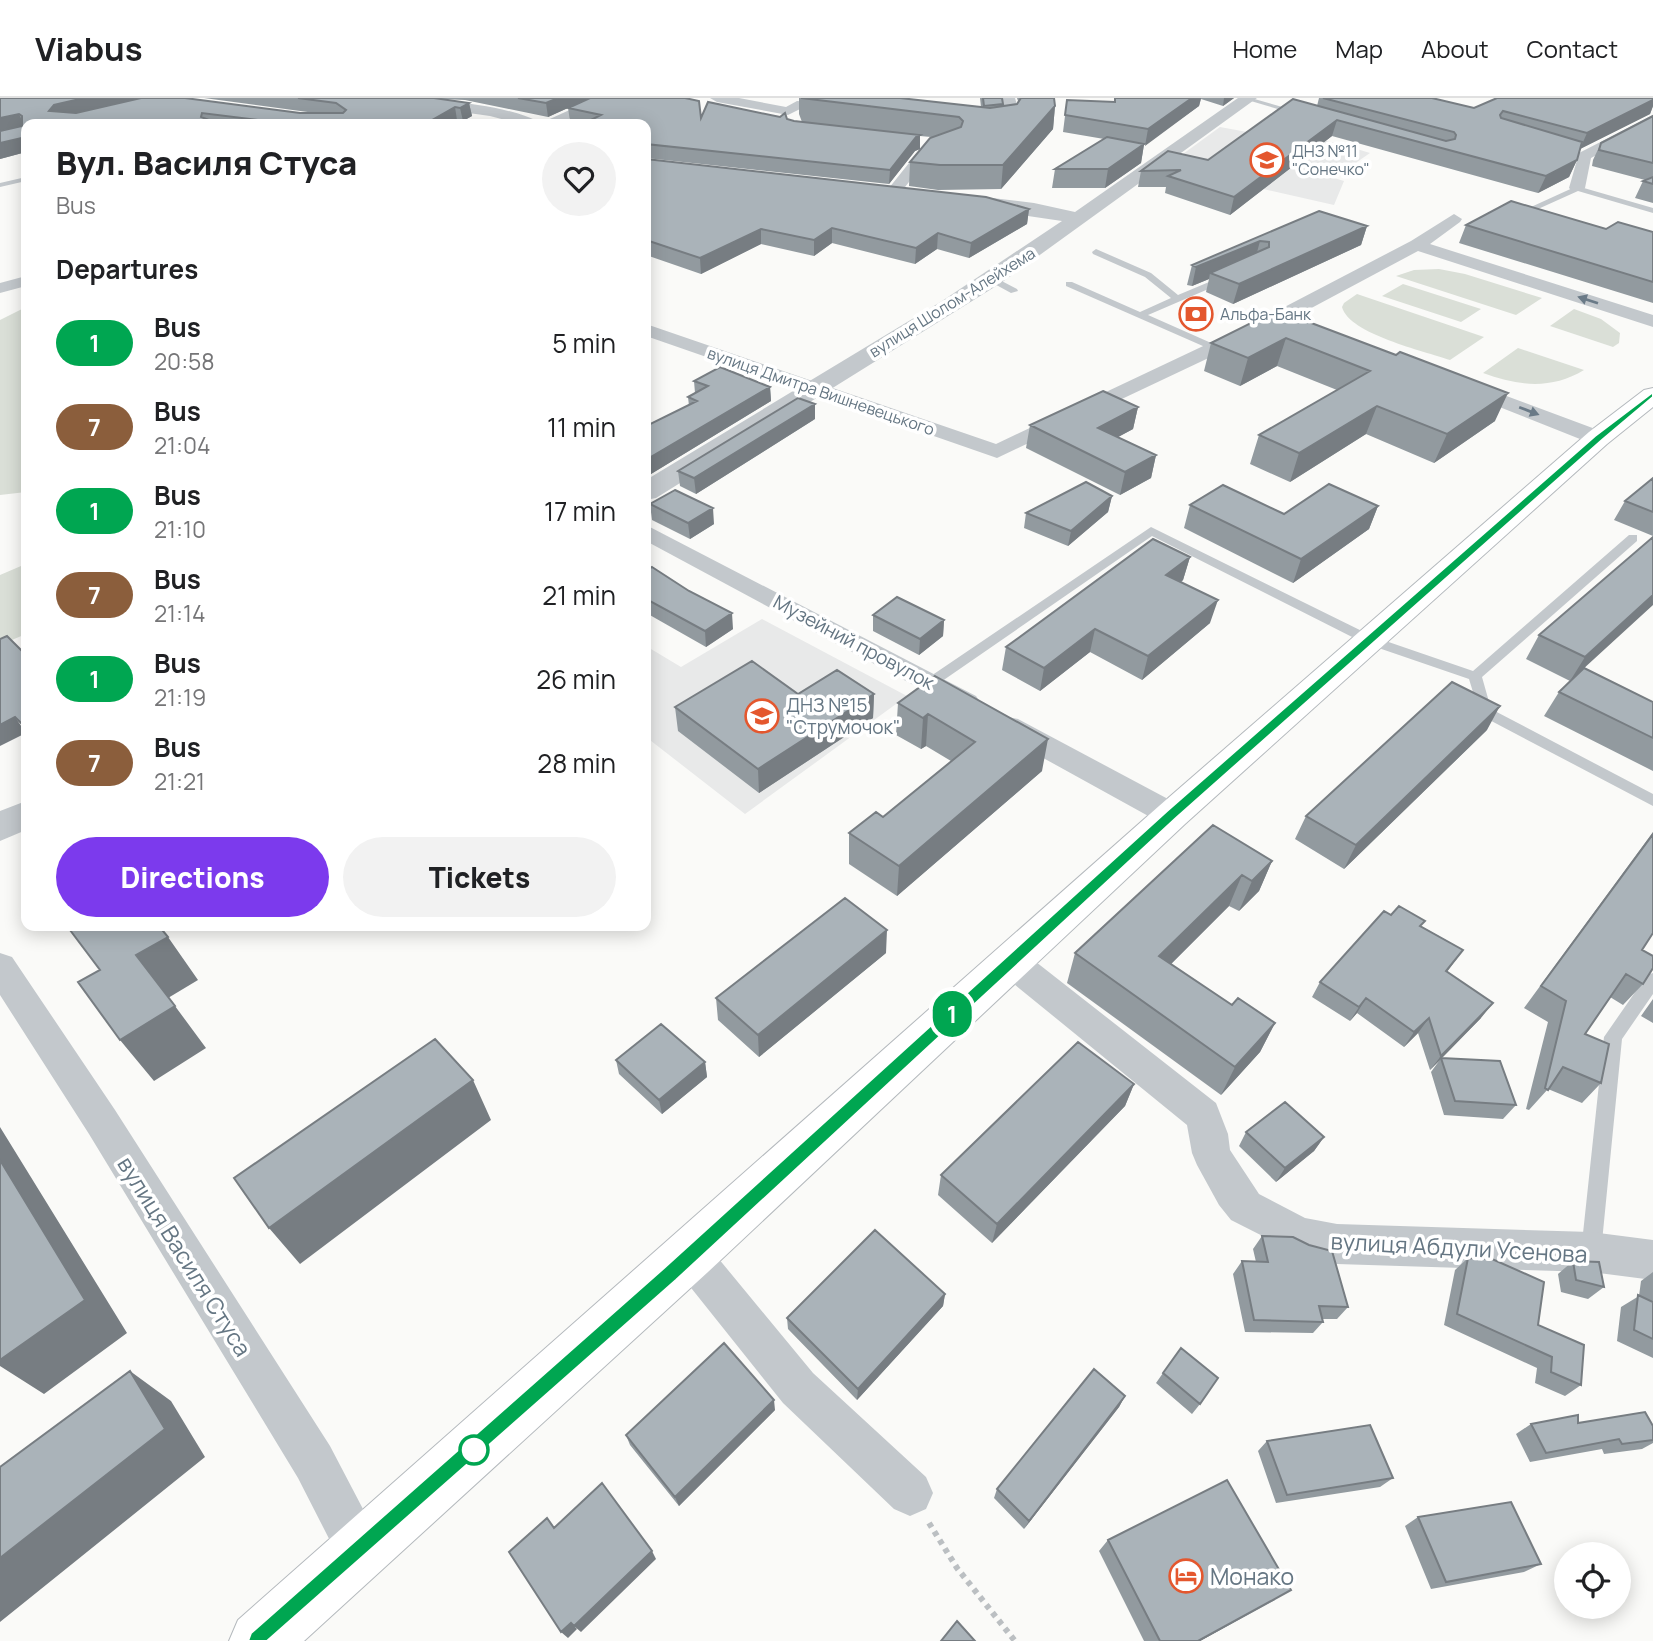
<!DOCTYPE html>
<meta charset="utf-8">
<style>
:root{--surface:#fff;--page:#f2f2f2;--text:#202124;--muted:#757577;--line:#e0e0e0;--accent:#7c3aed}
body{margin:0;font-family:Manrope,sans-serif;background:var(--page);color:var(--text);height:100vh;display:flex;flex-direction:column;font-size:26px;white-space:nowrap}
*{box-sizing:border-box;margin:0}
p{font-size:23px;color:var(--muted)}
.icon{flex:none;width:38px;height:38px;fill:none;stroke:currentColor;stroke-width:2;stroke-linecap:round;stroke-linejoin:round}
.map{position:relative;flex:1;overflow:hidden}
.side{position:absolute;left:21px;top:21px;width:630px;height:812px;display:flex;flex-direction:column;background:var(--surface);border-radius:14px;box-shadow:0 4px 18px #0003}
.side>*{flex:none}
.badge{padding:0 14px;border-radius:23px;font-size:24px;line-height:46px}
.fabs{position:absolute;left:1554px;top:1444px;display:grid;gap:14px}
.fabs a{display:grid;place-items:center;width:77px;height:77px;border-radius:50%;background:var(--surface);box-shadow:0 4px 18px #0003;font-size:35px}
.map>.badge{position:absolute;translate:-50% -50%;box-shadow:0 0 0 4px #fff}
h2{padding:0 35px;font-size:26px;line-height:63px}
.round{display:grid;place-items:center;flex:none;width:74px;height:74px;border-radius:37px;background:var(--page)}
.summary{display:flex;align-items:center;justify-content:space-between;height:119px;padding:0 35px}
h1{font-size:33px;font-weight:800;line-height:52px}
.cta{display:flex;gap:14px;margin-top:auto;padding:14px 35px}
.cta a{flex:1;height:80px;border-radius:42px;background:var(--accent);color:#fff;font-size:28px;font-weight:800;line-height:80px;text-align:center}
.cta a+a{background:var(--page);color:var(--text)}
ul{padding:0;list-style:none}
li{display:flex;align-items:center;gap:21px;height:84px;padding:0 35px}
li div{flex:1}
li b{display:block;font-size:26px}
li em{font-style:normal}
li .badge{min-width:77px;font-weight:700;text-align:center}
header{display:flex;align-items:center;gap:42px;box-sizing:border-box;height:98px;padding:0 35px;background:var(--surface);border-bottom:2px solid var(--line)}
header strong{font-size:33px}
nav{display:flex;gap:38px;margin-inline-start:auto;font-size:24px}
.map>svg:first-child{display:block}
</style>
<header>
<strong>Viabus</strong>
<nav><a>Home</a><a>Map</a><a>About</a><a>Contact</a></nav>
</header>
<div class="map">
<svg width="1653" height="1543" viewBox="0 0 1653 1543">
<rect width="100%" height="100%" fill="#fafaf8"/>
<path fill="#e8e9e9" d="M1260,26L1347,48L1370,55L1334,80L1344,83L1334,107L1165,69L1220,29L1247,34Z
M762,521L907,598L745,716L646,639V554L651,551L681,569Z"/>
<path fill="#dadfd7" d="M1439,171L1465,176L1542,200L1516,217L1396,178L1414,172Z
M1403,186L1481,211L1461,224L1382,198Z
M1357,196L1484,239L1450,262C1424,253 1349,236 1342,209L1344,205Z
M26,209V394L0,397V222Z
M1574,211L1601,221L1620,235L1619,245L1613,249L1550,228Z
M1518,250L1584,272C1551,292 1518,288 1483,275Z
M21,468L26,474V536L0,547V477Z"/>
<g fill="none" stroke-linecap="round" stroke-linejoin="round">
<defs>
<path id="trunk" d="M1653,290V309L1607,346L1185,726L708,1174L304,1543H229L238,1522L1159,708L1589,334L1644,292Z"/>
</defs>
<use href="#trunk" stroke="#b4b9bd" stroke-width="2"/>
<path stroke="#bbbfc2" stroke-width="6" stroke-dasharray="5 5" stroke-linecap="butt" d="M929,1425L957,1470L1015,1543"/>
<path fill="#c3c8cc" fill-rule="evenodd" d="M1251,0L1300,14L1301,15L1298,17L1244,1Z
M26,79V83L0,89V85Z
M1577,88L1653,110V115L1578,93L1538,111L1531,109Z
M1096,151L1151,175L1178,197L1221,179H1227V183L1148,217L1218,248V252H1212L1066,188V184H1072L1140,214L1171,200L1145,179L1093,156L1092,154Z
M992,178L1017,191L1018,193L1011,195L989,183L988,181Z
M1151,429L1374,539L1473,573L1629,437H1637V443L1482,579L1491,611L1653,696V708L1480,617L1469,581L1364,545L1152,438L935,588H925L923,585L925,582Z
M1653,875V896L1622,941L1601,1154L1598,1161L1591,1164L1584,1161L1581,1154L1604,939L1647,877Z"/>
<path fill="#c3c8cc" fill-rule="evenodd" d="M383,0C426,0 505,5 541,25L596,0H614L558,26H520L490,18L390,4Z
M710,0H739L786,9L797,3L842,6L849,10L842,14L800,11L788,17L717,4Z
M1001,0H1015L1020,17C1010,30 995,31 979,28V22L1003,20L1006,17Z
M1653,17V27L1591,60L1585,90L1582,93H1572L1569,90L1579,55Z
M942,46L947,47L949,50L927,61L898,98H888L885,95L917,55Z
M1454,116L1462,121L1460,124L1430,146L1653,217V229L1418,153L1289,222L997,360L646,238V226L996,346L1275,214L1411,143Z
M26,178V188L0,195V185Z
M1466,283L1606,335L1609,340L1606,345H1590L1459,293L1456,289L1459,285Z
M646,427L976,598L980,604L976,610L966,613L956,610L646,443Z
M1008,619L1018,621L1183,709L1187,717L1183,725L1172,728L1161,725L998,635L994,628L998,621Z
M1010,849L1022,853L1216,1005L1228,1036L1230,1052L1259,1096L1305,1120L1337,1126L1591,1134L1653,1142V1182L1591,1174L1337,1166L1300,1157L1231,1122L1219,1107L1197,1067L1192,1055L1187,1027L998,873L993,863L998,853Z
M0,855L12,859L115,1012L330,1348L385,1453L378,1470L361,1477L344,1470L298,1380L89,1036L0,897Z
M690,1137L704,1143L813,1275L926,1379L933,1395L926,1411L910,1418L894,1411L783,1305L676,1171L670,1157L676,1143Z"/>
<path fill="#c3c8cc" fill-rule="evenodd" d="M1238,0H1257L1001,185L656,400L646,402V382L942,203L1062,123L975,110L968,108L965,104L968,100L975,98L1034,105L1075,114Z
M26,703V732L0,743V713Z"/>
<use href="#trunk" fill="#fff" fill-rule="evenodd"/>
</g>
<path fill="#929a9f" d="M0,0L138,1L300,15H315L204,0H590L548,19L465,2L441,1L469,5L472,18L463,23L457,22L451,26H26V54L0,61Z
M799,0H900L981,9L980,0H1002L1003,8L1017,6L1018,3L1017,0H1054L1055,8L1053,31L1001,91L938,92L909,88L910,64L931,39L920,38V51L915,53L889,86L646,60V26H583L570,23L568,10L701,20L787,21L794,23L802,24L799,16Z
M1114,0H1234L1223,8L1201,1L1199,8L1144,47L1141,65L1105,90H1052L1055,71L1104,41L1063,34L1067,2L1114,4Z
M1319,0H1432L1474,10L1653,0V8L1650,16L1580,51L1577,62L1569,79L1538,95L1332,38L1230,117L1165,95L1166,89H1138L1141,73L1208,62L1317,8Z
M1653,18V105L1635,100L1643,83L1645,82L1592,68L1593,62L1601,45Z
M646,61L1029,111L1027,126L969,160L937,151L915,166L832,145L814,158L761,146L701,176L646,157Z
M1319,113L1367,128L1361,147L1233,206L1206,194L1209,181L1192,188L1187,187L1192,167Z
M1466,127L1606,131L1653,134V205L1459,145Z
M1277,212L1495,323L1434,365L1366,336L1290,384L1250,366L1259,337L1337,292L1277,268L1240,288L1204,273L1211,245Z
M694,283L770,289L771,303L651,376L646,372V328L689,308L688,299L695,295Z
M1138,309L1133,331L1118,339L1156,357L1151,380L1120,397L1026,350L1030,327Z
M815,321L696,396L680,388L678,373Z
M1653,380V438L1614,422L1625,403Z
M1112,398L1108,414L1068,448L1024,430L1026,415Z
M650,406L714,426L690,441L652,422Z
M1190,407L1284,416L1378,408L1369,431L1293,485L1184,430Z
M1653,439L1584,571L1653,604V673L1544,618L1559,594L1570,583L1526,561L1539,537Z
M1190,459L1183,482L1181,484L1210,525L1142,582L1090,554L1040,593L1002,572L1006,549Z
M646,472L733,531L706,549L648,516L646,518Z
M873,517L944,522L943,538L919,557L873,533Z
M935,578L1042,673L897,798L849,766V735L883,719L951,663L926,648L921,651L896,637L898,605Z
M798,596H874L873,620L759,695L678,633L675,609Z
M1487,632L1344,771L1295,741L1306,718Z
M1653,734V835L1642,852L1643,886L1623,907L1610,899L1585,936L1601,985L1582,1005L1548,991L1529,1012L1526,1011L1548,924L1524,910Z
M1272,763L1259,793L1239,813L1229,808L1171,866L1232,907L1275,925L1260,954L1221,997L1067,885L1075,855Z
M1391,817L1421,828L1463,852L1447,874L1481,920L1442,960L1516,1007L1503,1021L1444,1017L1431,974L1439,963L1430,972L1418,935L1404,949L1357,915L1350,923L1312,899L1320,884Z
M886,855L759,959L718,922L716,900Z
M1653,901V925L1641,918Z
M616,962L705,964L707,979L662,1016L619,976Z
M1134,986L1125,1008L992,1145L938,1097L941,1077Z
M1246,1034L1324,1039L1314,1053L1276,1084L1239,1048Z
M1262,1138L1348,1209L1337,1221H1322L1323,1224L1313,1235L1245,1234L1233,1176L1242,1163L1256,1164L1253,1151Z
M1468,1160L1538,1227L1581,1287L1565,1298L1535,1285L1537,1270L1444,1227L1455,1172Z
M1573,1163L1604,1189L1588,1201L1561,1194L1558,1176Z
M1653,1174V1260L1617,1243L1621,1209L1639,1198L1641,1183Z
M945,1196L943,1208L857,1302L788,1231L787,1220Z
M1163,1275L1200,1306L1192,1316L1156,1285Z
M1125,1298L1119,1309L1024,1431L994,1400L997,1391Z
M775,1312L679,1408L630,1347L626,1337Z
M1578,1325L1653,1328V1345L1642,1351L1604,1356L1602,1351L1530,1364L1516,1336L1531,1326Z
M1267,1343L1393,1380L1380,1389L1276,1405L1258,1353Z
M1418,1419L1541,1466L1524,1474L1431,1491L1405,1428Z
M1108,1442L1275,1502L1200,1543H1144L1099,1453Z"/>
<path fill="#777d82" d="M84,0H138V2L55,26L49,13L54,7Z
M558,0H590L548,19L546,5Z
M1192,0H1201L1199,8L1145,48L1148,31Z
M1224,0H1234L1223,8Z
M1653,2V8L1650,16L1580,51L1587,35Z
M469,5L472,18L463,23L460,10Z
M1055,8L1053,31L1001,91L1003,67Z
M455,9L457,22L451,26H425Z
M19,16L25,29L0,35V20Z
M1337,22L1332,38L1230,117L1234,99Z
M920,37V51L915,53L889,86L890,72L916,39Z
M26,39V54L0,61V45Z
M1144,46L1141,65L1105,90L1108,71Z
M1577,62L1569,79L1538,95L1546,78Z
M1029,111L1027,126L969,160L971,145Z
M1367,128L1361,147L1233,206L1239,186Z
M832,130V145L814,158V142Z
M761,131V146L701,176L700,160Z
M938,135L937,151L915,166L916,150Z
M1260,143L1255,162L1210,175L1209,181L1192,188L1196,169Z
M1286,240L1277,268L1240,288L1248,260Z
M770,289L771,303L651,376L649,360Z
M1508,295L1495,323L1434,365L1447,336Z
M815,306V321L696,396L694,380Z
M1377,308L1366,336L1290,384L1299,355Z
M1138,309L1133,331L1094,352L1098,330Z
M1156,357L1151,380L1120,397L1125,374Z
M1112,398L1108,414L1068,448L1071,433Z
M1378,408L1369,431L1293,485L1301,461Z
M713,410L714,426L690,441L688,425Z
M1190,459L1183,482L1160,501L1166,477Z
M1653,497V507L1570,583L1585,559Z
M646,501L648,516L646,518Z
M1218,502L1210,525L1142,582L1148,558Z
M732,515L733,531L706,549L705,533Z
M944,522L943,538L919,557L920,541Z
M1095,531L1090,554L1040,593L1044,570Z
M874,596L873,620L759,695L758,671Z
M1500,608L1487,632L1344,771L1356,747Z
M928,616L926,648L921,651L923,620Z
M15,619L26,635L0,648V627Z
M26,623V633L21,625Z
M1048,641L1042,673L897,798L899,768Z
M1272,763L1259,793L1239,813L1252,783Z
M1242,777L1229,808L1149,888L1159,858Z
M408,828H419L410,833Z
M887,832L886,855L759,959L758,937Z
M168,839L198,882L168,900L136,857Z
M1366,900L1357,915L1350,923L1359,909Z
M1493,905L1481,920L1430,972L1441,958Z
M175,908L206,950L154,983L120,942Z
M1429,920L1418,935L1404,949L1414,934Z
M1275,925L1260,954L1221,997L1235,969Z
M705,964L707,979L662,1016L659,1002Z
M473,982L491,1022L300,1166L269,1130Z
M1134,986L1125,1008L992,1145L997,1126Z
M0,1029L127,1235L44,1296L0,1268Z
M1324,1039L1314,1053L1276,1084L1285,1070Z
M945,1196L943,1208L857,1302L858,1291Z
M130,1273L171,1303L205,1359L0,1524V1460Z
M1125,1298L1119,1309L1024,1431L1029,1423Z
M774,1302L775,1312L679,1408L675,1399Z
M652,1453L656,1461L581,1534L574,1528Z
M1291,1492L1200,1543H1198Z
M571,1525L577,1531L568,1540L561,1534Z"/>
<path fill="#aab3b9" stroke="#777d82" stroke-width="2" d="M0,0H84L54,7L49,13L76,15L141,0H185L300,15H343L346,12L336,5L298,0H434L469,5L460,10L455,9L425,26H289L202,15L201,19L219,26H86L82,24L74,26H26V39L0,45V33L22,28V18L19,16L0,20Z
M518,0H558L546,5Z
M590,0H685L699,3L701,20L708,4L780,19L785,15L787,21L794,23L920,37L916,39L890,72L646,46V26H583L601,17L568,10Z
M801,0H900L990,10L1017,6L1021,0H1054L1055,8L1003,67H940L910,64L930,40L961,29L963,23L959,19Z
M983,0H1002L1003,6L984,8Z
M1115,0H1192L1148,31L1065,17L1067,2L1115,4Z
M1323,0H1432L1474,10L1497,0H1653V2L1587,35L1503,13L1500,17L1501,20L1582,44L1577,62L1546,78L1337,22L1234,99L1168,78L1181,72L1141,73L1168,53L1208,62L1293,1L1446,43L1455,41L1456,37L1454,34Z
M1653,18V65L1599,52L1601,45Z
M1107,39L1144,46L1108,71H1055Z
M646,61L986,99L1029,111L971,145L938,135L916,150L832,130L814,142L761,131L700,160L646,142Z
M1653,79V86L1643,83Z
M1511,103L1606,131L1618,124L1653,134V184L1466,127Z
M1319,113L1367,128L1239,186L1210,175L1269,149V144L1260,143L1196,169L1192,167Z
M1277,212L1396,257L1400,254L1508,295L1447,336L1377,308L1299,355L1259,337L1370,273L1286,240L1248,260L1211,245Z
M720,269L770,289L649,360L646,358V328L697,303L688,299L708,288L694,283Z
M1103,293L1138,309L1098,330L1156,357L1125,374L1030,327Z
M798,300L815,306L694,380L678,373Z
M1653,380V414L1625,403Z
M1086,384L1112,398L1071,433L1026,415Z
M1329,386L1378,408L1301,461L1190,407L1223,387L1284,416Z
M675,392L713,410L688,425L650,406Z
M1653,439V497L1585,559L1539,537Z
M1153,441L1190,459L1166,477L1218,502L1148,558L1095,531L1044,570L1006,549Z
M652,469L689,493L732,515L705,533L646,501V472Z
M897,499L944,522L920,541L873,517Z
M7,538L26,557V623L21,625L15,619L0,627V541Z
M752,563L798,596L837,572L874,596L758,671L675,609Z
M1584,570L1653,604V640L1559,594Z
M935,578L1048,641L899,768L849,735L876,714L883,719L975,644L928,616L923,620L898,605Z
M1452,584L1500,608L1356,747L1306,718Z
M1213,727L1272,763L1252,783L1242,777L1159,858L1232,907L1238,900L1275,925L1235,969L1075,855Z
M1653,736V835L1642,852L1653,858V870L1643,886L1626,876L1585,936L1609,946L1601,985L1563,969L1548,992L1545,990L1566,903L1541,888Z
M845,800L887,832L758,937L716,900Z
M1399,808L1425,823L1420,828L1463,852L1446,873L1493,905L1441,958L1429,920L1414,934L1366,900L1359,909L1320,884L1384,813L1391,817Z
M67,828H159L168,839L136,857L175,908L120,942L78,884L100,872Z
M661,926L705,964L659,1002L616,962Z
M435,941L473,982L269,1130L234,1080Z
M1078,944L1134,986L997,1126L941,1077Z
M1441,960L1500,963L1516,1007L1455,1003Z
M1285,1004L1324,1039L1285,1070L1246,1034Z
M0,1062L85,1202L0,1262Z
M875,1132L945,1196L858,1291L787,1220Z
M1262,1138L1293,1139L1309,1147L1332,1153L1348,1209L1319,1208L1323,1224L1254,1222L1242,1163L1268,1164Z
M1468,1160L1492,1161L1544,1184L1538,1227L1584,1247L1581,1287L1551,1274L1552,1259L1457,1216Z
M1573,1163L1599,1164L1604,1189L1576,1182Z
M1638,1197L1653,1204V1241L1634,1232Z
M724,1245L774,1302L675,1399L626,1337Z
M1181,1250L1218,1280L1200,1306L1163,1275Z
M1094,1271L1125,1298L1029,1423L997,1391Z
M130,1273L165,1331L0,1460V1369Z
M1645,1314L1653,1328V1342L1622,1346L1619,1341L1546,1355L1531,1326L1578,1317V1325Z
M1370,1327L1393,1380L1287,1397L1267,1343Z
M1227,1382L1291,1492L1198,1543H1160L1108,1442Z
M602,1385L652,1453L574,1528L571,1525L561,1534L509,1454L547,1420L554,1430Z
M1511,1404L1541,1466L1446,1484L1418,1419Z
M957,1523L975,1543H941Z"/>
<defs><path id="oneway-solid" d="M-6-.8H1V-3.2L6.5 0L1 3.2V.8H-6Z" transform="scale(1.75)"/></defs>
<g fill="#6a7a87">
<use href="#oneway-solid" transform="translate(1588 202) rotate(-162)"/>
<use href="#oneway-solid" transform="translate(1529 313) rotate(21)"/>
</g>
<path fill="#00a651" stroke="#fff" stroke-width="2" d="M1653,294V299L1602,342L1176,720L676,1182L267,1543H248L251,1535L664,1170L1167,713L1595,338Z"/>
<defs>
<symbol id="school-ring" viewBox="-11 -11 22 22"><circle r="9.5" fill="#fff" stroke="#e4572e" stroke-width="1.5"/><path d="M0-5L7-2L0 1L-7-2ZM-4 1L0 2.5L4 1V4Q0 6-4 4Z" fill="#e4572e"/></symbol>
<symbol id="bank-ring" viewBox="-11 -11 22 22"><circle r="9.5" fill="#fff" stroke="#e4572e" stroke-width="1.5"/><path d="M-6-4H6V4H-6ZM0-2.3a2.3 2.3 0 1 0 0 4.6a2.3 2.3 0 1 0 0-4.6Z" fill="#e4572e"/></symbol>
<symbol id="hotel-ring" viewBox="-11 -11 22 22"><circle r="9.5" fill="#fff" stroke="#e4572e" stroke-width="1.5"/><path d="M-6-4.5h1.5V1H6V5H4.5V3h-9V5H-6ZM-4 0a1.8 1.8 0 1 1 3.6 0ZM.5 0V-2.5h3Q6-2.5 6 0Z" fill="#e4572e"/></symbol>
</defs>
<g fill-rule="evenodd">
<use href="#school-ring" x="1248" y="43" width="38" height="38"/>
<use href="#bank-ring" x="1177" y="197" width="38" height="38"/>
<use href="#school-ring" x="743" y="599" width="38" height="38"/>
<use href="#hotel-ring" x="1167" y="1459" width="38" height="38"/>
</g>
<circle fill="#fff" stroke="#00a651" stroke-width="3.5" cx="474" cy="1352" r="14"/>
<g text-anchor="middle" dominant-baseline="central" stroke-width="7" stroke-linejoin="round" paint-order="stroke">
<g font-size="16" fill="#657683" stroke="#fff" text-anchor="start">
<text x="1292" y="53">ДНЗ №11<tspan x="1292" dy="18">"Сонечко"</tspan></text>
<text x="1220" y="216">Альфа-Банк</text>
</g>
<g font-size="16" fill="#657683" stroke="#fff">
<text transform="translate(952 204) rotate(-32)">вулиця Шолом-Алейхема</text>
<text transform="translate(821 293) rotate(19)">вулиця Дмитра Вишневецького</text>
</g>
<g font-size="19" fill="#657683" stroke="#fff">
<text transform="translate(854 544) rotate(28)">Музейний провулок</text>
</g>
<g font-size="19" fill="#657683" stroke="#fff" text-anchor="start">
<text x="786" y="607">ДНЗ №15<tspan x="786" dy="22">"Струмочок"</tspan></text>
</g>
<g font-size="23" fill="#657683" stroke="#fff">
<text transform="translate(1459 1149) rotate(3)">вулиця Абдули Усенова</text>
<text transform="translate(185 1158) rotate(58)">вулиця Василя Стуса</text>
</g>
<g font-size="23" fill="#657683" stroke="#fff" text-anchor="start">
<text x="1210" y="1478">Монако</text>
</g>
</g>
</svg>
<div class="fabs">
<a><svg class="icon" aria-label="locate" viewBox="0 0 24 24"><circle cx="12" cy="12" r="6"/><path d="M12 2v4M12 18v4M2 12h4M18 12h4"/></svg></a>
</div>
<b class="badge" style="left:952px;top:916px;background:#00a651;color:#fff">1</b>
<section class="side">
<div class="summary"><div><h1>Вул. Василя Стуса</h1><p>Bus</p></div><a class="round"><svg class="icon" aria-label="heart" viewBox="0 0 24 24"><path d="M12 20l-8-8c-3-5 5-10 8-4 3-6 11-1 8 4z"/></svg></a></div>
<h2>Departures</h2>
<ul>
<li><span class="badge" style="background:#00a651;color:#fff">1</span><div><b>Bus</b><p>20:58</p></div><em>5 min</em></li>
<li><span class="badge" style="background:#8b5e3c;color:#fff">7</span><div><b>Bus</b><p>21:04</p></div><em>11 min</em></li>
<li><span class="badge" style="background:#00a651;color:#fff">1</span><div><b>Bus</b><p>21:10</p></div><em>17 min</em></li>
<li><span class="badge" style="background:#8b5e3c;color:#fff">7</span><div><b>Bus</b><p>21:14</p></div><em>21 min</em></li>
<li><span class="badge" style="background:#00a651;color:#fff">1</span><div><b>Bus</b><p>21:19</p></div><em>26 min</em></li>
<li><span class="badge" style="background:#8b5e3c;color:#fff">7</span><div><b>Bus</b><p>21:21</p></div><em>28 min</em></li>
</ul>
<div class="cta"><a>Directions</a><a>Tickets</a></div>
</section>
</div>
